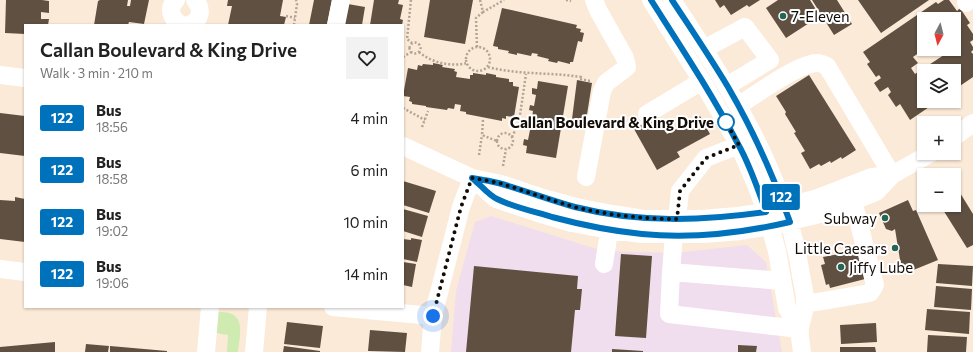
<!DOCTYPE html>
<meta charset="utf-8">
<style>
:root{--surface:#fff;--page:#f2f2f2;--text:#222;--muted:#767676}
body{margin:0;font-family:Commissioner,sans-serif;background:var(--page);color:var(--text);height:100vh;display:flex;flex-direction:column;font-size:15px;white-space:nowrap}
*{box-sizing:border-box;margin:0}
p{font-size:13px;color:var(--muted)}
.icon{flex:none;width:22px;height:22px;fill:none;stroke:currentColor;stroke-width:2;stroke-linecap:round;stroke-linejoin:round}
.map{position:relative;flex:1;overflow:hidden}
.side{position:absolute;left:24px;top:24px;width:380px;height:284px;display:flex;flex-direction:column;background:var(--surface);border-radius:0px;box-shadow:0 1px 3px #0004}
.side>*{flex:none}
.badge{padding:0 8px;border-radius:3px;font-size:14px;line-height:26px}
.needle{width:26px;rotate:187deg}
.tools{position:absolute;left:917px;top:12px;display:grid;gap:8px}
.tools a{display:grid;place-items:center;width:44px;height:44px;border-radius:0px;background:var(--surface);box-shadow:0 1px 3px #0004;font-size:20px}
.you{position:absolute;width:20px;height:20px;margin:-10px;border:3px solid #fff;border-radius:50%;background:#1a73e8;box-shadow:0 0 0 6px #1a73e833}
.map>.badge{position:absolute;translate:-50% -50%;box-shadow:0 0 0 2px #fff}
.round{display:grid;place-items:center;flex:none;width:42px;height:42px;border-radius:0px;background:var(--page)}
.head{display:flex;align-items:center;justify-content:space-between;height:68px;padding:0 16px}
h1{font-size:19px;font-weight:600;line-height:30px}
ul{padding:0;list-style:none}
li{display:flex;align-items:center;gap:12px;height:52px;padding:0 16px}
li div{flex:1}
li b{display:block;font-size:15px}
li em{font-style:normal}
li .badge{min-width:44px;font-weight:700;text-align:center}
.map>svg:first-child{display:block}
</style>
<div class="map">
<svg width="973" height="352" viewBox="0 0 973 352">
<rect width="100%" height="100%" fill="#fcead8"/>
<path fill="#f0dded" d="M491,216L603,251L674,253L747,245L766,262L782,352H451L456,291L475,222Z"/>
<path fill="#d0ebb2" d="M216,312C221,312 227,312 232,314C245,320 239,341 238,352H227L228,335L216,333Z"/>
<path fill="#5f5041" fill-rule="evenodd" d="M6,0H42L49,1V13L41,12V19H49L48,25H25V34L5,33Z
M100,0H128L127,6H130L131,0H149L144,24L129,22L128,25H94L98,1Z
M228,0H283L280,16L286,17L284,25H228L232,6H227Z
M314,0H332L327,25H309Z
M374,0H399L398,4L403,5L400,19L403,20L402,25H370Z
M430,0H473L465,44L424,37Z
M715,0H760L749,7L747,5L731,15L724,5L720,8Z
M778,0H810L820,16L786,38L766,8Z
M812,0H837L852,24L834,35Z
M858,0H929L881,33Z
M944,0H949L957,11L960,8L970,23L967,25L973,34V40L970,42L973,47V50L971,52L973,54V77L954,90V71H924V101H941L937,104L935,103L910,120L900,104L896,107L888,95L891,92L888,87L880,92L874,83L881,78L879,75L876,77L867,64L870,62L863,52L936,2L938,4ZM924,19H954V49H949L950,51L915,74L911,68L918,63L913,57L924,49Z
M348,4L365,7L362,25H344Z
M502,8L577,25L576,28L581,29L580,32L584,33L582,42L578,41L573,62H570V64L558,61L557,63L548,61L549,59L537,56L538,54L532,53L531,56L517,53V55L508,53L509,51L498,49V47L493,46Z
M433,63L443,65L442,67L455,69L454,71L457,72L456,77L470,79V75H473V73L486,75V73L496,75V77L509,79V82H513V86L519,87L514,117L506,116V119L502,118V121L466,114V112L460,111L461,105L455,104L454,109L448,108L447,110L426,107V106L412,104V102L409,101L410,97L403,96L408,68L417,70L418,65L422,66L423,64L433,65Z
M809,75L856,150L842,159L841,157L831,163L830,161L821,166L819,164L810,169L801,153L805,151L794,133L796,132L785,114L786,112L776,96Z
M577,80L592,83L586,121L572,119Z
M538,81L568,86L556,158L526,153L527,146L523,145L524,139L528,140L530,130H525L526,124H531L533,111L529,110L530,105L534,106L536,95L532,94V88L537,89Z
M0,113L25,116V156L0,153Z
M658,116L667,134L700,116L710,134L677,152L680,157L657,170L634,129Z
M403,181L436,191L429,213L403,205Z
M954,183L973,214V245L967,248L940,205H954Z
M15,197L25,199V242L0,239V200L15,201Z
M908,200L913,211L916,210L938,260L906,273L902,272L895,229L892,231L886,229L879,213Z
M403,209L428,216L422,237L403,231Z
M411,238L422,240L417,262L403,259V239L411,240Z
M857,247L865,279L830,288L829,284L826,285L821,265L825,264L823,257L844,253L843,251Z
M621,254L652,256L646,338L615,336Z
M403,262L416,264L412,287L403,285Z
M938,264L973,266L972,286L936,283Z
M474,266L578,276L577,289H582L580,310H575L571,352H466Z
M936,286L972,289L971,310L934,307Z
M927,309L970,312L969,334L925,330Z
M287,322L323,326L320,348L284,344Z
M876,323L877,342L841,344L840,325Z
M370,330L407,333L405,352L368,351Z
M928,335L967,337L966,352H927Z
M55,342V352H0V347Z
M86,344L109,346L108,352H85Z
M738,345L757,346L756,352H738Z
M110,346L167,351V352H110Z
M284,346L320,351V352H283Z
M840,347H875L876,352H840Z
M612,349L643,351V352H612Z"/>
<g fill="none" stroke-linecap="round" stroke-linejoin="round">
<path stroke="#b2a496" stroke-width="2.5" stroke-dasharray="2 2" stroke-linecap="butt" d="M411,0L407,39L412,43
M480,0L483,12L504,0
M566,0L571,1
M286,16L295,18
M294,25L297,4L296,0
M409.5 48a5.5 5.5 0 1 1 11 0a5.5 5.5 0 1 1-11 0Z
M477,47L476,18L483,12
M466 59a12 12 0 1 1 24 0a12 12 0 1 1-24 0Z
M419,52C432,63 451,67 467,63
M403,57L411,52
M488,67C518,75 549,72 581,77L580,79L590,81
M403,108L425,120
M483,120L482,135L497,141
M422,127L428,111
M497 141a8 8 0 1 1 16 0a8 8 0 1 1-16 0Z
M512,137L519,122L526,74
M479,155L482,135
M503,166L506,149"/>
<path stroke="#fff" stroke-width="18" d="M176,0C167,8 171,20 182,25
M651,0L702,81L739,145L757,187L766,212L777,251L787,308L799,329
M672,0C725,81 784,171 800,269C801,279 806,294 805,304C805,312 801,320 800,328C799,335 801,344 802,352
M966,3V0
M189,25C201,21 203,9 195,0
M336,25L341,0
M704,49L745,27L770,60L727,86
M0,75L25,78
M738,106C755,95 800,62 818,63C821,63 824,65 827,66L892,175
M647,114L702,81
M954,137L973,123
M403,146L472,178L501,184L543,198L576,207L612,214L644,219H702L737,216L766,212L818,198L872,177L892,175
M586,177L602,91L606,83L627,67L625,58L598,10L594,0
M474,179L496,199L538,213L572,223L609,230L643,234H703L741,231L770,226L824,213L876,192L892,175L931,153
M677,219L680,191L706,158L739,145
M604,264L611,219
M0,269L25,272
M671,272L674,235
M782,281L671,272L669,314L799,329
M805,304L870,293L875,285L853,201
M333,307L433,316
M206,352L210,307
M254,352L258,307
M430,352L433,316L461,207L472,178"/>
</g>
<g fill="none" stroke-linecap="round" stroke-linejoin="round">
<defs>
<path id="line" d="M651,0C681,47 712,94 738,144C750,165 758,189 766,212C702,221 638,223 575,207C550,200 526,191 502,184C492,181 482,180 472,178C480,184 488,195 497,199C513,207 536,212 552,217C582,225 612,231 642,234C691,239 742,233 790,222C773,175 753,130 728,87C710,57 691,29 672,0"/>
</defs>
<use href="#line" stroke="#fff" stroke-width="9"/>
<use href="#line" stroke="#0072bc" stroke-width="6"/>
<path stroke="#130d08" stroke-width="4" stroke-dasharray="0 7.2" d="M433,316L461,207L472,178C482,180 492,181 502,184C526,191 550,200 574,207C608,215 642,219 677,219L680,191L706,158L739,145L726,122"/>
</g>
<g fill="#246554" stroke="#fff" stroke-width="1.5">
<circle cx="783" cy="16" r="4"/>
<circle cx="885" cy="218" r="4"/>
<circle cx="895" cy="248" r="4"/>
<circle cx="841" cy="267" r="4"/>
</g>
<circle fill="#fff" stroke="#0072bc" stroke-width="2" cx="726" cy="122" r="8"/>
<g text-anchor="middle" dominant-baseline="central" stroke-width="4" stroke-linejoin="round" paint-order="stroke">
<g font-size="15" fill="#130d08" stroke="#fff" text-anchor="start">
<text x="791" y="16">7-Eleven</text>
<text x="877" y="218" text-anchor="end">Subway</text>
<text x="887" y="248" text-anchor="end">Little Caesars</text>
<text x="849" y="267">Jiffy Lube</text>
</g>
<g font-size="15" font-weight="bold" fill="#130d08" stroke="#fff" text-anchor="end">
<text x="714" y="122">Callan Boulevard &amp; King Drive</text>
</g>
</g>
</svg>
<div class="tools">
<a><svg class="needle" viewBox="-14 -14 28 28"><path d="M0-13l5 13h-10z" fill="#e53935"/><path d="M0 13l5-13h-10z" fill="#767676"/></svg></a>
<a><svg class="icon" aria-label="layers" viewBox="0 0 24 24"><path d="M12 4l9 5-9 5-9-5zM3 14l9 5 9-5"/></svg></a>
<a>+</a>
<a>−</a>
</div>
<div class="you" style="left:433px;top:316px"></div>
<b class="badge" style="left:781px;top:197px;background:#0072bc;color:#fff">122</b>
<section class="side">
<div class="head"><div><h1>Callan Boulevard &amp; King Drive</h1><p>Walk · 3 min · 210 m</p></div><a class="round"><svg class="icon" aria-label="heart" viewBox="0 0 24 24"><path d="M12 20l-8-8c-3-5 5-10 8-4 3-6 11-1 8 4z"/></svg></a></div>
<ul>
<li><span class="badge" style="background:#0072bc;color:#fff">122</span><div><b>Bus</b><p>18:56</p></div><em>4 min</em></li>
<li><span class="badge" style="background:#0072bc;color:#fff">122</span><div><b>Bus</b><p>18:58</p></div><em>6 min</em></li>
<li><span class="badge" style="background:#0072bc;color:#fff">122</span><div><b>Bus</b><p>19:02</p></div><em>10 min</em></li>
<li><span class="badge" style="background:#0072bc;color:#fff">122</span><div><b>Bus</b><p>19:06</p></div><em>14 min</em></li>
</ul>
</section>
</div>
